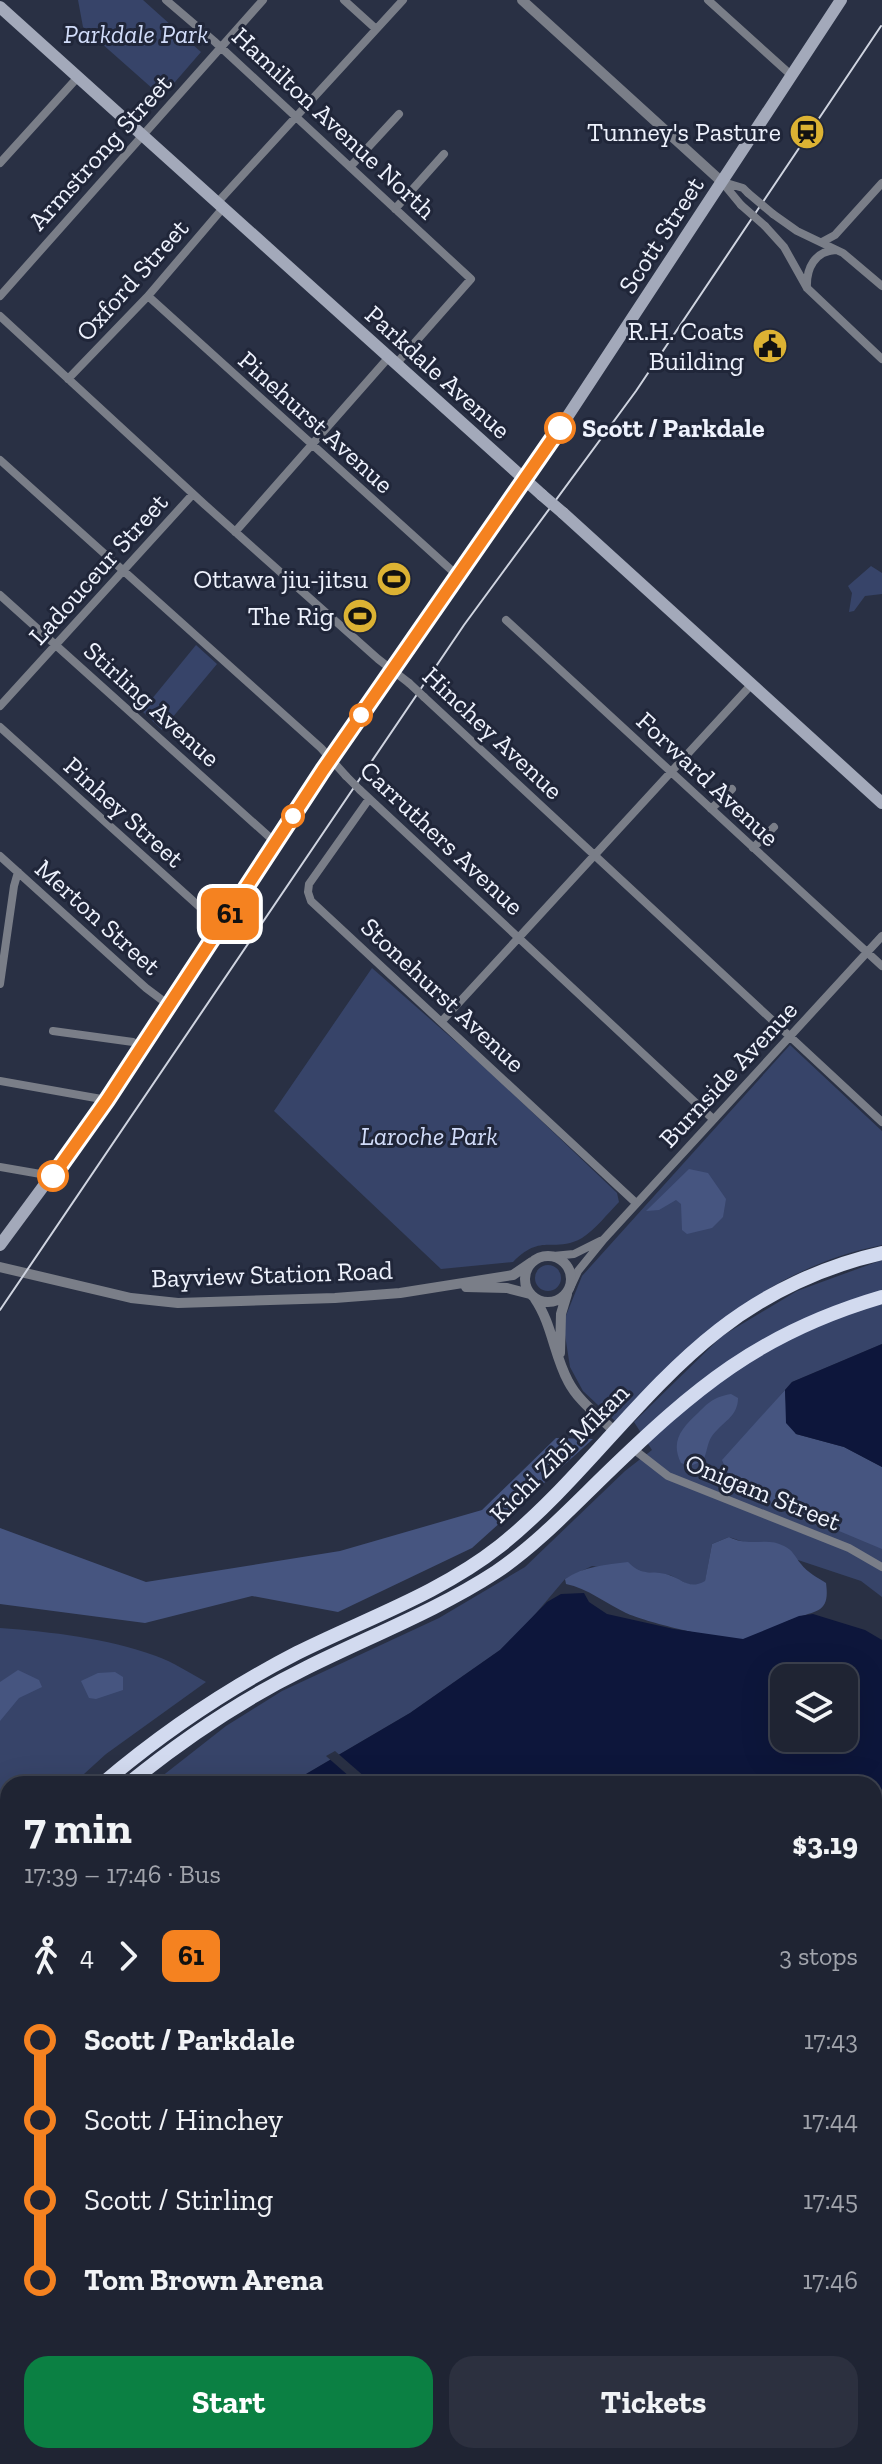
<!DOCTYPE html>
<meta charset="utf-8">
<style>
:root{--surface:#1f2433;--page:#2c303f;--text:#f1f3f6;--muted:#a1a4ac;--line:#3c414e;--accent:#0b8043}
body{margin:0;font-family:"Zilla Slab",serif;background:var(--page);color:var(--text);height:100vh;display:flex;flex-direction:column;font-size:30px;white-space:nowrap}
*{box-sizing:border-box;margin:0}
p{font-size:26px;color:var(--muted)}
.icon{flex:none;width:44px;height:44px;fill:none;stroke:currentColor;stroke-width:2;stroke-linecap:round;stroke-linejoin:round}
.map{position:relative;flex:1;overflow:hidden}
.details{position:absolute;left:0px;top:1776px;width:882px;height:688px;display:flex;flex-direction:column;background:var(--surface);border-radius:24px 24px 0 0;box-shadow:0 8px 32px #0002,0 0 0 2px var(--line)}
.details>*{flex:none}
.badge{padding:0 16px;border-radius:12px;font-size:28px;line-height:52px}
.buttons{position:absolute;left:770px;top:1664px;display:grid;gap:16px}
.buttons a{display:grid;place-items:center;width:88px;height:88px;border-radius:16px;background:var(--surface);box-shadow:0 8px 32px #0002,0 0 0 2px var(--line);font-size:40px}
.map>.badge{position:absolute;translate:-50% -50%;box-shadow:0 0 0 4px #fff}
.legs{display:flex;align-items:center;gap:12px;height:88px;padding:0 24px;font-size:26px}
.legs p{margin-inline-start:auto}
.summary{display:flex;align-items:center;justify-content:space-between;height:136px;padding:0 24px}
h1{font-size:44px;font-weight:700;line-height:60px}
.primary-button{display:flex;gap:16px;margin-top:auto;padding:16px 24px}
.primary-button a{flex:1;height:92px;border-radius:24px;background:var(--accent);color:#fff;font-size:32px;font-weight:700;line-height:92px;text-align:center}
.primary-button a+a{background:var(--page);color:var(--text)}
ul{padding:0 24px;list-style:none}
li{display:flex;align-items:center;gap:28px;height:80px;font-size:30px}
li i{display:grid;place-items:center;width:12px;height:100%;margin:0 10px;background:currentColor}
li i::after{content:'';width:20px;height:20px;margin:-10px;border:6px solid;border-radius:50%;background:var(--surface)}
li p{margin-inline-start:auto}
li:first-child i{background:linear-gradient(#0000 50%,currentColor 0)}
li:last-child i{background:linear-gradient(currentColor 50%,#0000 0)}
.map>svg:first-child{display:block}
</style>
<div class="map">
<svg width="882" height="2464" viewBox="0 0 882 2464">
<rect width="100%" height="100%" fill="#293044"/>
<path fill="#374469" d="M78,0H143L201,52L162,97L83,27Z
M871,566L882,573V594L865,596L854,611L849,612L852,593L848,586Z
M196,645L217,664L162,730L142,711Z
M372,968L488,1070L617,1193L619,1202C608,1213 595,1230 582,1238C553,1254 542,1232 513,1262L441,1269L274,1111Z
M790,1045L882,1131V1245C768,1268 692,1340 615,1421L583,1391L570,1367L565,1335V1318L582,1276Z
M882,1260V1344L792,1382L723,1461L882,1548V1597L861,1581L729,1537L712,1544L705,1582L696,1586L687,1584L670,1575L592,1566L565,1579L526,1625L500,1650L410,1713L289,1784H152L226,1726L282,1691L439,1618L525,1567L625,1471L652,1450L634,1422L722,1336L797,1291Z
M535 1278a13 13 0 1 1 26 0a13 13 0 1 1-26 0Z
M0,1628C52,1632 106,1638 156,1656C173,1662 190,1673 206,1682L106,1754L73,1784H8V1843L0,1853Z
M8,1923V2050L0,2061V1931Z"/>
<path fill="#465580" d="M689,1169L708,1173L726,1199L723,1217L712,1228L687,1234L682,1230L681,1204L676,1200L659,1210L646,1211Z
M785,1390L787,1416L796,1434L844,1447L882,1467V1549L734,1487L722,1460Z
M731,1394L738,1398C738,1417 722,1422 712,1436C707,1443 707,1453 703,1461L690,1466L681,1463C670,1441 682,1428 698,1413C709,1402 714,1397 731,1394Z
M556,1438L593,1439L472,1548L338,1612L252,1596L145,1623L0,1604V1528L146,1582L340,1551L482,1510Z
M729,1537C751,1548 766,1536 784,1546C793,1550 795,1557 801,1564C807,1572 818,1578 826,1583C830,1612 818,1610 796,1618C779,1624 762,1635 745,1639C725,1642 645,1622 626,1613C607,1604 587,1588 566,1584L565,1579C584,1566 606,1565 628,1562C644,1578 651,1569 669,1575C684,1580 689,1590 705,1581L712,1544Z
M18,1670L39,1680L42,1687L19,1698L0,1721V1682Z
M115,1672L123,1677V1690L96,1699L89,1698L81,1681L98,1673Z"/>
<path fill="#0d163b" fill-rule="evenodd" d="M882,1344V1467L844,1447L796,1434L786,1423L785,1390L792,1382Z
M584,1593L589,1602L607,1614L674,1629L743,1639L799,1616L813,1614L865,1630L882,1640V1866H874V1784H289L410,1713L500,1650L547,1602L561,1594ZM784,1678H844V1738H784Z
M8,2050V2437L0,2419V2061Z
M874,2243L882,2250V2464H22L18,2456H874Z"/>
<path fill="#293044" d="M335,1751L373,1784H358L326,1756Z"/>
<g fill="none" stroke-linecap="round" stroke-linejoin="round">
<path stroke="#7a7e88" stroke-width="8" d="M166,0L214,41L471,279L396,364
M344,0L376,29
M708,0L791,75
M0,163L78,77
M350,167L399,114
M722,182L741,205
M723,182L743,188L748,193
M217,203L403,0
M395,209L444,154
M773,214L797,231L843,253L882,286
M765,226L784,247L807,288L882,359
M822,242L835,235L882,183
M807,288C806,268 815,251 836,250
M0,296L263,0
M148,296L459,577
M0,316L204,504L378,659L409,683
M68,379L148,296L223,208
M0,460L321,748L346,776
M235,532L389,357
M0,595L276,843
M506,620L882,966
M424,697L882,1122
M0,706L193,494
M0,727L222,927
M360,790L713,1119
M369,799L309,884L308,892L311,901L636,1203
M711,809L732,789
M753,848L774,827
M0,856L146,988L170,1006
M0,984L14,886L18,872
M442,1021L751,685
M53,1031L133,1042L142,1048
M0,1081L107,1100
M0,1167L52,1176
M553,1256L574,1254L600,1241
M571,1286L578,1271L604,1239L882,936
M632,1448L668,1476L849,1548L882,1567"/>
<path stroke="#7a7e88" stroke-width="10" d="M522,0L722,182
M525 1279a23 23 0 1 1 46 0a23 23 0 1 1-46 0Z
M0,1267L131,1298L178,1303L335,1298L400,1293L513,1275L532,1262
M466,1287L507,1288L530,1294
M535,1299C552,1324 554,1355 568,1381C578,1401 599,1416 615,1432
M560,1353L561,1314L567,1294"/>
<path stroke="#a3a9ba" stroke-width="12" d="M0,7L542,495
M563,513L882,803
M0,1245L107,1100L323,770L535,466L841,0"/>
<path stroke="#d2daef" stroke-width="14" d="M102,1784C162,1733 227,1689 297,1653C365,1619 439,1594 500,1546C580,1482 638,1393 719,1330C766,1293 824,1266 882,1253
M128,1784C183,1739 243,1699 306,1668C370,1636 436,1611 496,1572C536,1545 570,1509 605,1475C695,1388 759,1333 882,1297
M0,1882L8,1873
M0,1908L8,1899"/>
<path stroke="#cfd4e0" stroke-width="2" d="M0,1310L464,625L636,391L881,26"/>
<path stroke="#7a7e88" stroke-width="8" d="M748,193L773,214
M741,205L765,226
M409,683L424,697
M346,776L360,790"/>
<path stroke="#a3a9ba" stroke-width="12" d="M542,495L563,513"/>
</g>
<g fill="none" stroke-linecap="round" stroke-linejoin="round">
<defs>
<path id="line-1" d="M53,1176L107,1100L323,770L560,428"/>
</defs>
<use href="#line-1" stroke="#fff" stroke-width="18"/>
<use href="#line-1" stroke="#f58220" stroke-width="12"/>
</g>
<defs>
<symbol id="station-disc" viewBox="-11 -11 22 22"><circle r="9.5" fill="#dcb233" stroke="#202639"/><path d="M-3-6H3Q5-6 5-4V2Q5 4 3 4L4.5 6H3L1.5 4h-3L-3 6H-4.5L-3 4Q-5 4-5 2V-4Q-5-6-3-6ZM-3.5-4v3h7v-3ZM-3.5 1v1.5H-2V1ZM2 1v1.5H3.5V1Z" fill="#111"/></symbol>
<symbol id="civic-disc" viewBox="-11 -11 22 22"><circle r="9.5" fill="#dcb233" stroke="#202639"/><path d="M-.6-6.5H3V-4.5H.6V-3L4-1V1h2V6H-6V1h2V-1L-.6-3ZM-1.2 2.5V6h2.4V2.5Z" fill="#111"/></symbol>
<symbol id="stadium-disc" viewBox="-11 -11 22 22"><circle r="9.5" fill="#dcb233" stroke="#202639"/><path d="M0-5a6.5 5 0 1 0 0 10a6.5 5 0 1 0 0-10ZM-3.5-1.8h7v3.6h-7Z" fill="#111"/></symbol>
</defs>
<g fill-rule="evenodd">
<use href="#station-disc" x="787" y="112" width="40" height="40"/>
<use href="#civic-disc" x="750" y="326" width="40" height="40"/>
<use href="#stadium-disc" x="374" y="559" width="40" height="40"/>
<use href="#stadium-disc" x="340" y="596" width="40" height="40"/>
</g>
<g fill="#fff" stroke="#f58220" stroke-width="4">
<circle cx="560" cy="428" r="14"/>
<circle cx="361" cy="715" r="10"/>
<circle cx="293" cy="816" r="10"/>
<circle cx="53" cy="1176" r="14"/>
</g>
<g text-anchor="middle" dominant-baseline="central" stroke-width="6" stroke-linejoin="round" paint-order="stroke">
<g font-size="26" font-style="italic" fill="#d1dcf9" stroke="#202639">
<text x="136" y="34">Parkdale Park</text>
<text x="429" y="1136">Laroche Park</text>
</g>
<g font-size="26" fill="#eef2fd" stroke="#202639">
<text transform="translate(334 123) rotate(43)">Hamilton Avenue North</text>
<text transform="translate(100 152) rotate(-48)">Armstrong Street</text>
<text transform="translate(661 235) rotate(-57)">Scott Street</text>
<text transform="translate(132 280) rotate(-48)">Oxford Street</text>
<text transform="translate(438 372) rotate(42)">Parkdale Avenue</text>
<text transform="translate(316 422) rotate(42)">Pinehurst Avenue</text>
<text transform="translate(98 569) rotate(-48)">Ladouceur Street</text>
<text transform="translate(152 704) rotate(42)">Stirling Avenue</text>
<text transform="translate(493 733) rotate(43)">Hinchey Avenue</text>
<text transform="translate(708 779) rotate(43)">Forward Avenue</text>
<text transform="translate(124 812) rotate(42)">Pinhey Street</text>
<text transform="translate(442 838) rotate(43)">Carruthers Avenue</text>
<text transform="translate(98 917) rotate(42)">Merton Street</text>
<text transform="translate(443 995) rotate(43)">Stonehurst Avenue</text>
<text transform="translate(728 1074) rotate(-47)">Burnside Avenue</text>
<text transform="translate(272 1274) rotate(-2)">Bayview Station Road</text>
<text transform="translate(559 1453) rotate(-45)">Kichi Zībī Mīkan</text>
<text transform="translate(763 1492) rotate(22)">Onigam Street</text>
</g>
<g font-size="26" fill="#eef2fd" stroke="#202639" text-anchor="end">
<text x="781" y="132">Tunney's Pasture</text>
<text x="744" y="331">R.H. Coats<tspan x="744" dy="30">Building</tspan></text>
<text x="368" y="579">Ottawa jiu-jitsu</text>
<text x="334" y="616">The Rig</text>
</g>
<g font-size="26" font-weight="bold" fill="#eef2fd" stroke="#202639" text-anchor="start">
<text x="582" y="428">Scott / Parkdale</text>
</g>
</g>
</svg>
<div class="buttons">
<a><svg class="icon" aria-label="layers" viewBox="0 0 24 24"><path d="M12 4l9 5-9 5-9-5zM3 14l9 5 9-5"/></svg></a>
</div>
<b class="badge" style="left:230px;top:914px;background:#f58220;color:#111">61</b>
<section class="details">
<div class="summary"><div><h1>7 min</h1><p>17:39 – 17:46 · Bus</p></div><b>$3.19</b></div>
<div class="legs"><svg class="icon" aria-label="walk" viewBox="0 0 24 24"><circle cx="13" cy="4" r="2"/><path d="M13 8l-2 6 4 7M11 14l-3 7M7 12l3-4h3l4 4"/></svg>4<svg class="icon" aria-label="forward" viewBox="0 0 24 24"><path d="M9 5l7 7-7 7"/></svg><b class="badge" style="background:#f58220;color:#111">61</b><p>3 stops</p></div>
<ul>
<li><i style="color:#f58220"></i><b>Scott / Parkdale</b><p>17:43</p></li>
<li><i style="color:#f58220"></i><span>Scott / Hinchey</span><p>17:44</p></li>
<li><i style="color:#f58220"></i><span>Scott / Stirling</span><p>17:45</p></li>
<li><i style="color:#f58220"></i><b>Tom Brown Arena</b><p>17:46</p></li>
</ul>
<div class="primary-button"><a>Start</a><a>Tickets</a></div>
</section>
</div>
